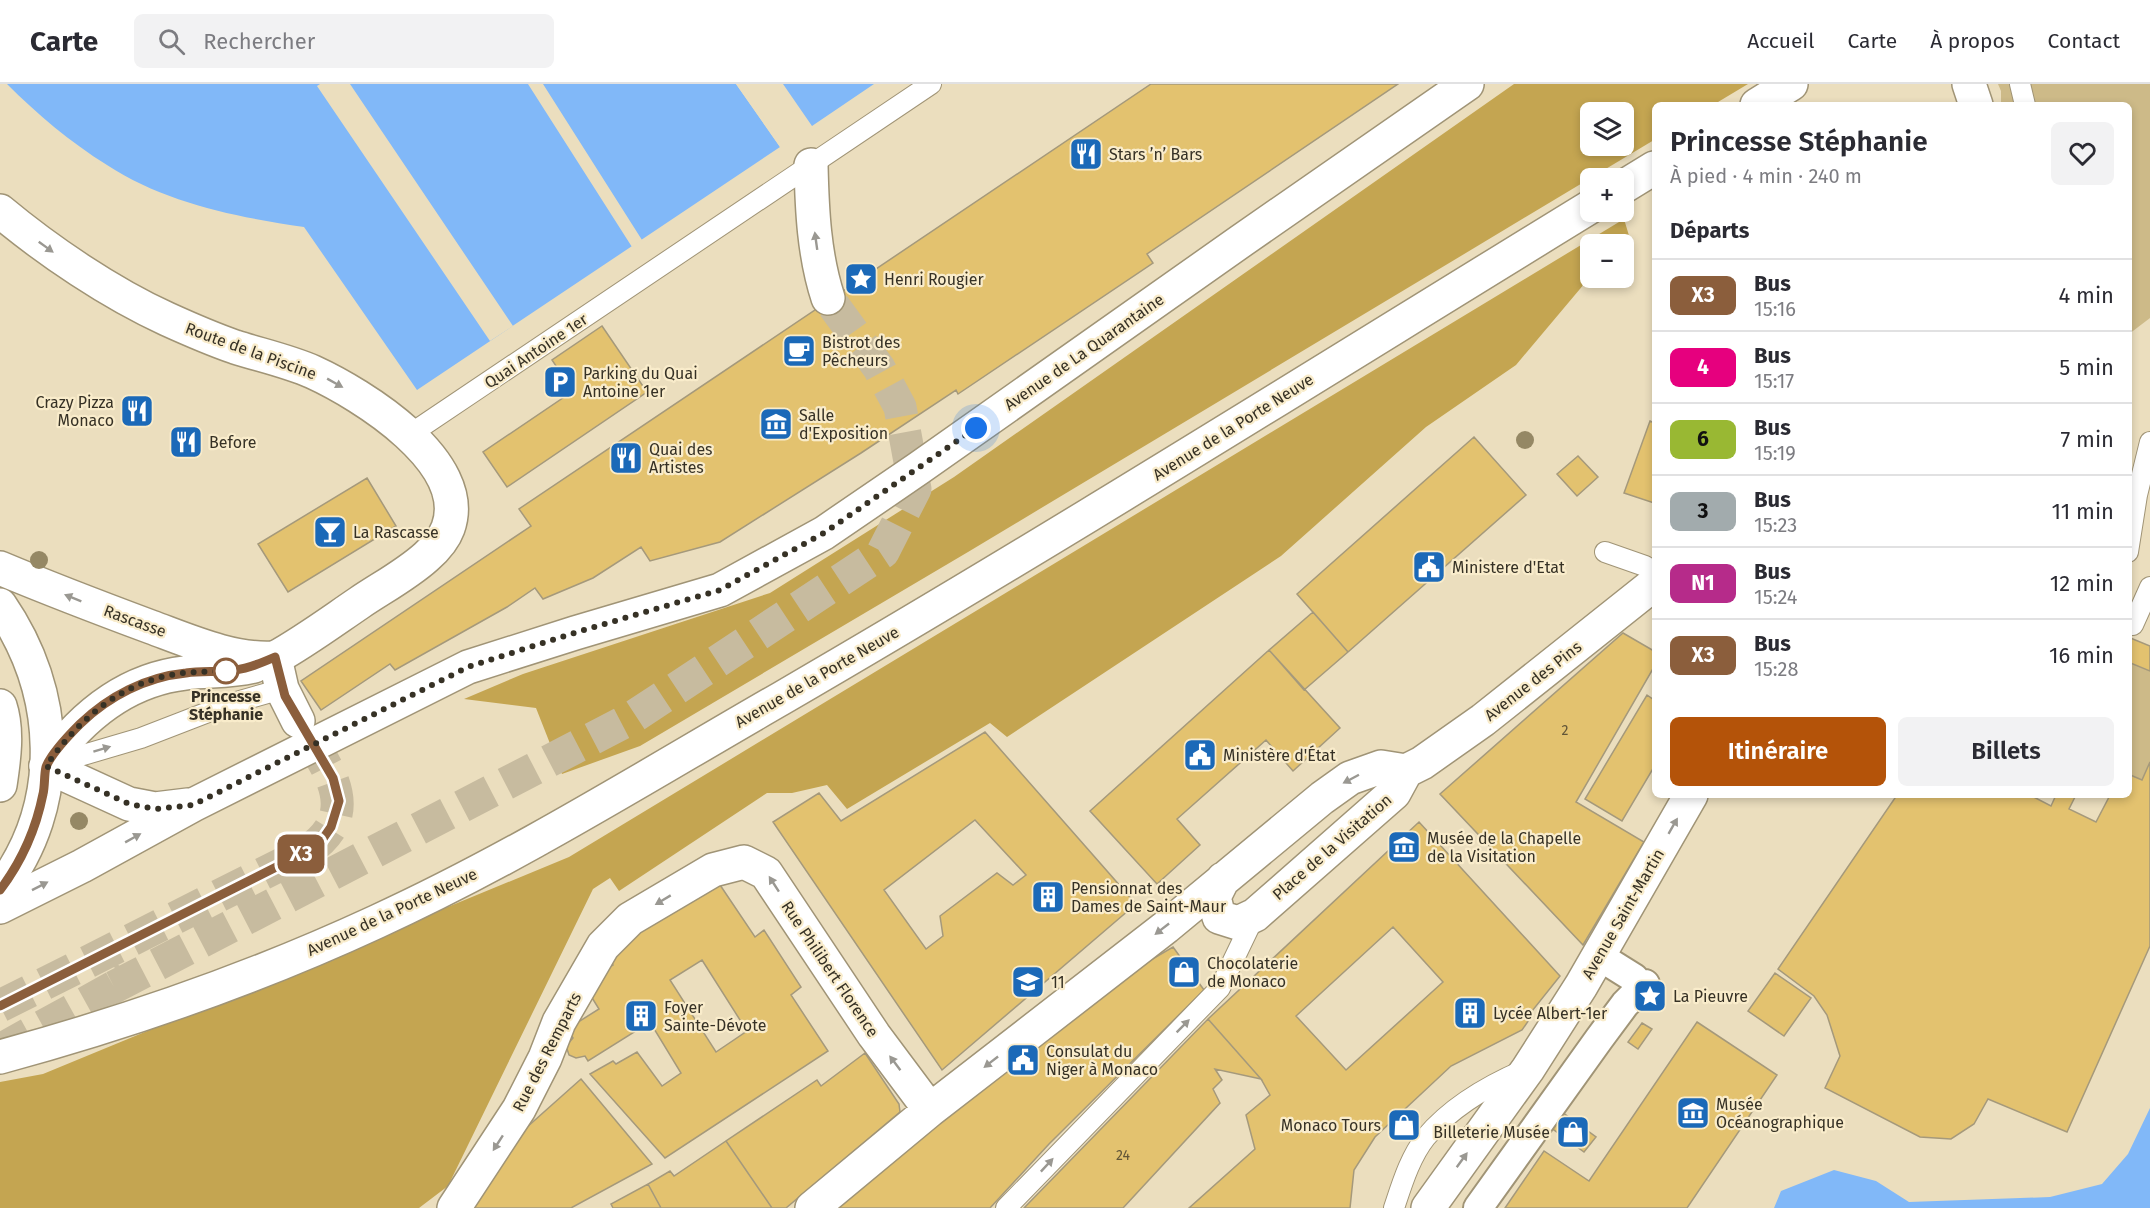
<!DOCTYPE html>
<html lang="fr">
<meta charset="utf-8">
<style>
:root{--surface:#fff;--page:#f2f2f3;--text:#2b2b33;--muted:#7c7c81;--line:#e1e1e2;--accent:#b45309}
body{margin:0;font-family:"Fira Sans",sans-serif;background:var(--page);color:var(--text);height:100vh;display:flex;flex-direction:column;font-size:22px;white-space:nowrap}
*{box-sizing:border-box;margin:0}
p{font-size:20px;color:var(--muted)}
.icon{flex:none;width:33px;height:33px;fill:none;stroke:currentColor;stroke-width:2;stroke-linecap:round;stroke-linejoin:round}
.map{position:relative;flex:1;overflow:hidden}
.side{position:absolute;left:1652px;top:18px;width:480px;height:696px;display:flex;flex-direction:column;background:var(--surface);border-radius:9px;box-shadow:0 3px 9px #0003}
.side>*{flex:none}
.badge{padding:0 12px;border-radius:9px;font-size:21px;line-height:39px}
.tools{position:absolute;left:1580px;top:18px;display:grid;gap:12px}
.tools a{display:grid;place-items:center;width:54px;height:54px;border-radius:9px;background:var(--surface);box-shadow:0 3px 9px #0003;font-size:30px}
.you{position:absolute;width:30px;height:30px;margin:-15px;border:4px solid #fff;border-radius:50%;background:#1a73e8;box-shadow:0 0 0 9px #1a73e833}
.map>.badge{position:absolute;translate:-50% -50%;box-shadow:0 0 0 3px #fff}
h2{padding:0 18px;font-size:22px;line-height:54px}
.round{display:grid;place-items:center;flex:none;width:63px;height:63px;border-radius:9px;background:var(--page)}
.summary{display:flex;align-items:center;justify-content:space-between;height:102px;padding:0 18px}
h1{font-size:28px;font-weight:600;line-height:45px}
.action{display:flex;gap:12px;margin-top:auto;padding:12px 18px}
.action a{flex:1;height:69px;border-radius:9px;background:var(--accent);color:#fff;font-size:24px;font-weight:600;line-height:69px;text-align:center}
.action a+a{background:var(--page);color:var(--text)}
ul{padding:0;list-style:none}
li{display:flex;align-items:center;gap:18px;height:72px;padding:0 18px;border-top:2px solid var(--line)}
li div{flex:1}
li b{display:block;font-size:22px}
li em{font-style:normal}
li .badge{min-width:66px;font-weight:700;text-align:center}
header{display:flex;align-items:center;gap:36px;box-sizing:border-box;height:84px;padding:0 30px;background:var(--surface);border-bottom:2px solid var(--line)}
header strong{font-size:28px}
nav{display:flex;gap:33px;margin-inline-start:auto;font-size:21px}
.search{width:420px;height:54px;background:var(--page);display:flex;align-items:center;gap:15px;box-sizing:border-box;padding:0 21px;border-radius:9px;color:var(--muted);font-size:22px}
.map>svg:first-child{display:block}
</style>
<header>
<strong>Carte</strong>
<div class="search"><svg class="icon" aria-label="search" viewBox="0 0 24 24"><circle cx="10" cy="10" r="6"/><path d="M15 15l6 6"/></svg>Rechercher</div>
<nav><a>Accueil</a><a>Carte</a><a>À propos</a><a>Contact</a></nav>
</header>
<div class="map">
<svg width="2150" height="1124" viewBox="0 0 2150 1124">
<rect width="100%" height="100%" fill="#ebdebe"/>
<path fill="#cdba88" d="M1998,0H2150V234L2129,250L2128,21H2001V7Z
M2128,578L2150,587V678L2142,696L2129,690Z"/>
<path fill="#c4a551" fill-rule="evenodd" d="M1514,0H1748L1713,21H1654V56L968,468L640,662L562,690L536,624L464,615L523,590L770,509L954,393ZM1590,28H1623V62H1590Z
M1624,135L1630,155L1623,160H1590V193L1516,281L1426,343L1281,472L1007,653L990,639L847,725L827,701L792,709H767L619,807L610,794L593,805L448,1102L419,1124H0V998L43,990L569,773Z"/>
<path fill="#81b8f8" d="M7,0H736L780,63L417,306L304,143C236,133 165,119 107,81C70,58 37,30 7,0Z
M783,0H874L812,42Z
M2150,1024V1124H1774L1781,1107L1834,1086L1876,1097L1909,1118L2050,1113L2102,1100L2128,1070Z"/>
<path fill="#ebdebe" d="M320,0H350L513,242L490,257L317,2Z
M528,0H543L642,156L632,163Z
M736,0H740L783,61L780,63Z"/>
<path fill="#e3c26f" stroke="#a5997b" stroke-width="1.5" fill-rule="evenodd" d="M1151,0H1398L1147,170L1153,179L958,310L956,306L861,369L720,458L650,477L641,463L593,494L543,515L535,504L507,523L395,586L390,580L321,626L301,597L531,442L519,425Z
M602,242L647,308L507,403L483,368L573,307L552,276Z
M1650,337L1654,339V419L1624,409Z
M1474,353L1526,411L1348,568L1297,510Z
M1578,372L1598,393L1577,412L1557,390Z
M367,394L396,442L288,508L258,460Z
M1313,528L1348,568L1304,606L1269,566Z
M1623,549L1654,567V583L1576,718L1644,758L1583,861L1440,710Z
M2128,553L2150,562V587L2128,578Z
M1269,566L1340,644L1293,687L1266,656L1177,735L1200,761L1157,800L1090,727Z
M1647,611L1654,616V683L1622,737L1585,715Z
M985,648L1136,820L942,986L773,738L819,709L841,737ZM975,736L1026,791L1013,801L997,789L940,832L943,852L926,865L884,806Z
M2150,678V862L2067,1048L1988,1015L1974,1040L1951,1055L1920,1053L1825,1004L1840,972L1827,931L1814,912L1778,885L1897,711H2128V690L2142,696Z
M2030,711H2056L2051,722Z
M2076,711H2105L2109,713L2096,738L2069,725Z
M1419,738L1560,892L1532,927L1529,936L1522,946L1451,982L1375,1053L1354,1086L1350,1124H1189L1255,1065L1246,1031L1270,1011L1261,995L1208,935ZM1393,843L1443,898L1346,986L1296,932Z
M716,795L755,853L764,846L801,903L791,911L828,967L665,1074L590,990L613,977L616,980L637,968L662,1002L681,989L650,938L588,977L585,972L576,974L569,971L566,962L573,954L567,945L599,925L586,904L587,897L613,881L606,868ZM702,876L747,947L716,968L670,896Z
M1173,863L1204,906L1049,1060L990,1124H836L1101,905Z
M1775,889L1811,914L1784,952L1748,927Z
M1208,935L1261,995L1215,985L1222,996L1213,1005L1220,1019L1123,1124H1024Z
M1697,938L1777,991L1687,1124H1505L1544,1067L1589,1097Z
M1642,939L1652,945L1638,965L1628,958Z
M865,969L899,1020L900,1028L786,1124H772L726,1057L817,996L821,1002Z
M581,995L652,1080L571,1124H462L526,1044Z
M1562,1028L1596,1053L1584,1068L1550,1043Z
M726,1057L772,1124H661L648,1100L670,1087L674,1092Z
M648,1100L661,1124H613L611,1120Z"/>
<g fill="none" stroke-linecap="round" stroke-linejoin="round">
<path stroke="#c7bb9f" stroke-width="33" stroke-dasharray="33 16" stroke-linecap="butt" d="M114,903L630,635L883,468L915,405L900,323L879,284L828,214
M0,922L306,768C366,728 326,682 298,637
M0,966L114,903L125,885"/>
<defs>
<path id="service" d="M2020,0L2025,21
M409,351L931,0
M1605,468L1645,482L1654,489
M2128,468L2137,411L2150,358
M2133,541L2150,503
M49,681L141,654L229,620L282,605
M1006,1124L1220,904L1255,831
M1394,1124C1402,1100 1410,1073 1426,1053C1452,1022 1487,1002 1524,986"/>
<path id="pedestrian" d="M1610,879L1634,894L1641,903
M1478,1124L1599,955L1625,920L1645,900"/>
<path id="minor" d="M1969,0L1976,21
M1757,21L1791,0
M811,81C812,126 814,171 828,214
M1623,103L1654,84
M0,127C48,167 110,209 167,235C189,245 212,255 235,263C260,271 288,277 313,288C361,310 472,378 448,444C444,455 435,465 426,473C406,491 381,504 359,519C331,538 304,558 275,574
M46,682L129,720L155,725L188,721
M1406,687L1422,679L1483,636L1654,500
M1223,795L1214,813L1219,833L1238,839L1255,831L1394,709L1406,687
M0,823L82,782L193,721L468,583L575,549L720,506L824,449L919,384L1241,157L1467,0
M0,973C129,938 255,894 376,838C516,774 648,691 782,614C1054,456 1321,288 1590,123
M454,1124L519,1025L545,974L559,938L603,862L630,835L713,786L744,778L766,789L874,951L930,1026
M812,1124L930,1026L1166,843L1322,714L1350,694L1381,683L1406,687
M1428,1124L1528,985L1581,902L1691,711"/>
<path id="secondary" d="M0,484C50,505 100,524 151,543C189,557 234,577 275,574
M0,521C60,608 66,720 0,806
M275,574L282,605L298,637
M0,622C8,646 4,675 0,701
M46,682C80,634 124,596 185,589C208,586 231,588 254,582"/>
</defs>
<use href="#service" stroke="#a09476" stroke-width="22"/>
<use href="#pedestrian" stroke="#a09476" stroke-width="32"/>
<use href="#minor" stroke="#a09476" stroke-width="36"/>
<use href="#secondary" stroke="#a09476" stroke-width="36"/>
<use href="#service" stroke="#fff" stroke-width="20"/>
<use href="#pedestrian" stroke="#fff" stroke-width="28"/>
<use href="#minor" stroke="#fff" stroke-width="33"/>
<use href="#secondary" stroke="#fff" stroke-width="33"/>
</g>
<g fill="#958865">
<circle cx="1525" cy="356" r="9"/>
<circle cx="39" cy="476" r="9"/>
<circle cx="79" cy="737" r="9"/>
</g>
<defs><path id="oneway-solid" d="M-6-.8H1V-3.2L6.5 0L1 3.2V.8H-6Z" transform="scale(1.5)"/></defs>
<g fill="#9a9892">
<use href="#oneway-solid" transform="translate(816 157) rotate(-98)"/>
<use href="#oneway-solid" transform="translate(46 163) rotate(36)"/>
<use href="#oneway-solid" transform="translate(335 299) rotate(29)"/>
<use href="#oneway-solid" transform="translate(73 514) rotate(-158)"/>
<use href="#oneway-solid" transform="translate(102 665) rotate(-17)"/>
<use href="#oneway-solid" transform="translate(1351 695) rotate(152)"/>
<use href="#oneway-solid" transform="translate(1673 742) rotate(-60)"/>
<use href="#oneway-solid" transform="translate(133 754) rotate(-29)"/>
<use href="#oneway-solid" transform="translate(774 800) rotate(-123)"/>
<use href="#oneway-solid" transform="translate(40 802) rotate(-27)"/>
<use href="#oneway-solid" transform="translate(663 816) rotate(149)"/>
<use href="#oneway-solid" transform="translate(1162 845) rotate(142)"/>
<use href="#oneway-solid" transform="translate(1183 942) rotate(-45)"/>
<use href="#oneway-solid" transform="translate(991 978) rotate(142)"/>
<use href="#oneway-solid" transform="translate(895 979) rotate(-127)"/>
<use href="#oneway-solid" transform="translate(498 1059) rotate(123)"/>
<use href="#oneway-solid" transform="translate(1462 1076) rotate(-54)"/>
<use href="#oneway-solid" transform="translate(1047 1081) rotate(-47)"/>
</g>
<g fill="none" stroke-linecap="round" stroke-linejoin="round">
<defs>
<path id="line" d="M0,806C22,777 36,745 43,710C45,702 44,691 46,683C51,670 70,650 80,640C109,612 146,593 186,589C199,587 213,588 227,587C244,586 259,580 275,573L285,612L333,694L339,717L331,743L320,759L306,768L0,922"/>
</defs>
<use href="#line" stroke="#fff" stroke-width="14"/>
<use href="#line" stroke="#8b5e3c" stroke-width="9"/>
<path stroke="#363125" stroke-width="6" stroke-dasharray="0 10.8" d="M226,587C206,588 186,587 166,592C114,604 76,639 46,682L129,720L155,725L193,721L468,583L574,549L720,506L824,449L976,344"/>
</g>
<defs>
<symbol id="restaurant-square" viewBox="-11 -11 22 22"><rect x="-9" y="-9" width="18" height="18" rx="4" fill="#1b69b8" stroke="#f9eccb"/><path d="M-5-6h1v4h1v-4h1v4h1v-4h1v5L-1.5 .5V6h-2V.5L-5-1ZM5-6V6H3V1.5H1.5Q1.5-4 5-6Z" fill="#fff"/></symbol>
<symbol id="sight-square" viewBox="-11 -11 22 22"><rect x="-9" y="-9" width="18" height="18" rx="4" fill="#1b69b8" stroke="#f9eccb"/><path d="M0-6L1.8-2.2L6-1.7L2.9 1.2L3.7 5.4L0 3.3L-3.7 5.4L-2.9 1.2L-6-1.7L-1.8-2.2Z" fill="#fff"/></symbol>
<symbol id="cafe-square" viewBox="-11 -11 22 22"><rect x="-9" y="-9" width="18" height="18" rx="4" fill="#1b69b8" stroke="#f9eccb"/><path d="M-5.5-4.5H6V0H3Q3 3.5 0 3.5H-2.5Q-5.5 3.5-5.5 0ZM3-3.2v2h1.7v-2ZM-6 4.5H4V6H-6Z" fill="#fff"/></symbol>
<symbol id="parking-square" viewBox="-11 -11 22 22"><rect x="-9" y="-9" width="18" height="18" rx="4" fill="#1b69b8" stroke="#f9eccb"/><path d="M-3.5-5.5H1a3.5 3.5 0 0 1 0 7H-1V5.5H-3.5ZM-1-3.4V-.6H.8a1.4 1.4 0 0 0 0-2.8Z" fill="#fff"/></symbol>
<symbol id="museum-square" viewBox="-11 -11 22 22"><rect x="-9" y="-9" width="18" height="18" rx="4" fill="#1b69b8" stroke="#f9eccb"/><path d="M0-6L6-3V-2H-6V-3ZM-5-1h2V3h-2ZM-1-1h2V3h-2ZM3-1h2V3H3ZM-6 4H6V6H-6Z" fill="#fff"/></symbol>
<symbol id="bar-square" viewBox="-11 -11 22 22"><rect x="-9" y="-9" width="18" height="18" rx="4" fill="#1b69b8" stroke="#f9eccb"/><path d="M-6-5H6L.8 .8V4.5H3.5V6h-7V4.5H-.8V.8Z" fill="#fff"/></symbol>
<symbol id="civic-square" viewBox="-11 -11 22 22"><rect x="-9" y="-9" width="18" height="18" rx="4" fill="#1b69b8" stroke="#f9eccb"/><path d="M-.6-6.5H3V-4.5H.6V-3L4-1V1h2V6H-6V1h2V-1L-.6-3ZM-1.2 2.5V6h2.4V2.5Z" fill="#fff"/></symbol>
<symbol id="building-square" viewBox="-11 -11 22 22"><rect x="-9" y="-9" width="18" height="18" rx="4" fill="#1b69b8" stroke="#f9eccb"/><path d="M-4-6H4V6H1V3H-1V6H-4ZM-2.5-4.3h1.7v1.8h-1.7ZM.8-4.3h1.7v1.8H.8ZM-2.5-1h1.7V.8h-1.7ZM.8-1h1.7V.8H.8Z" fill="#fff"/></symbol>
<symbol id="shop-square" viewBox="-11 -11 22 22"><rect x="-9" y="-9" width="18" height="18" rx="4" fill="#1b69b8" stroke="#f9eccb"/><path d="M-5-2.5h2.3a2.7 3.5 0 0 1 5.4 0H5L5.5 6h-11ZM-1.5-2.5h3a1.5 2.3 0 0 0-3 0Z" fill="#fff"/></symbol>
<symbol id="school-square" viewBox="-11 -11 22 22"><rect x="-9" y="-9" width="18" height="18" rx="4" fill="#1b69b8" stroke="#f9eccb"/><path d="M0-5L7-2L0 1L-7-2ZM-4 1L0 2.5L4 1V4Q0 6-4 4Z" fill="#fff"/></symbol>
</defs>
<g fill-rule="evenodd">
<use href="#restaurant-square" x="1067" y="51" width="38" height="38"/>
<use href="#sight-square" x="842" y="176" width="38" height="38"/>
<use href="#cafe-square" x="780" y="248" width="38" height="38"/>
<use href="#parking-square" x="541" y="279" width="38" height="38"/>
<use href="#restaurant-square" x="118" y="308" width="38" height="38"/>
<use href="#museum-square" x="757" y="321" width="38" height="38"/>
<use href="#restaurant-square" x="167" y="339" width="38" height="38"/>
<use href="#restaurant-square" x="607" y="355" width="38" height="38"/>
<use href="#bar-square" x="311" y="429" width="38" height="38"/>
<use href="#civic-square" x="1410" y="464" width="38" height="38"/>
<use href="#civic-square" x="1181" y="652" width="38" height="38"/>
<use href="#museum-square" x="1385" y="744" width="38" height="38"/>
<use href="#building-square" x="1029" y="794" width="38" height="38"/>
<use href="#shop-square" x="1165" y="869" width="38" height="38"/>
<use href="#school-square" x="1009" y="879" width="38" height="38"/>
<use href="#sight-square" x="1631" y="893" width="38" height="38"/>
<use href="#building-square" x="1451" y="910" width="38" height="38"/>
<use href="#building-square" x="622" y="913" width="38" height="38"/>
<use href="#civic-square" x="1004" y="957" width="38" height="38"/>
<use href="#museum-square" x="1674" y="1010" width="38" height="38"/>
<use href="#shop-square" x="1385" y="1022" width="38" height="38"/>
<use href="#shop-square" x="1554" y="1029" width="38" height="38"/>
</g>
<circle fill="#fff" stroke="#8b5e3c" stroke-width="3" cx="226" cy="587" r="12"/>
<g text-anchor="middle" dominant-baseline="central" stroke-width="4.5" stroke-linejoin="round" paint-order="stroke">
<g font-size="14" fill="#615538">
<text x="1565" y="646">2</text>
<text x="1123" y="1071">24</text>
</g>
<g font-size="16" fill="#363125" stroke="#f9eccb" text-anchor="start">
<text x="1109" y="70">Stars ’n’ Bars</text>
<text x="884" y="195">Henri Rougier</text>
<text x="822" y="258">Bistrot des<tspan x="822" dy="18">Pêcheurs</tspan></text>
<text x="583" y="289">Parking du Quai<tspan x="583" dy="18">Antoine 1er</tspan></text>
<text x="114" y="318" text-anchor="end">Crazy Pizza<tspan x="114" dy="18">Monaco</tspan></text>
<text x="799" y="331">Salle<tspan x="799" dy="18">d'Exposition</tspan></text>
<text x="209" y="358">Before</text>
<text x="649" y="365">Quai des<tspan x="649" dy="18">Artistes</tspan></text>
<text x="353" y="448">La Rascasse</text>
<text x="1452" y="483">Ministere d'Etat</text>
<text x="1223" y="671">Ministère d'État</text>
<text x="1427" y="754">Musée de la Chapelle<tspan x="1427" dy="18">de la Visitation</tspan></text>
<text x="1071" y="804">Pensionnat des<tspan x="1071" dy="18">Dames de Saint-Maur</tspan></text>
<text x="1207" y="879">Chocolaterie<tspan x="1207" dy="18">de Monaco</tspan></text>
<text x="1051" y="898">11</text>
<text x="1673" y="912">La Pieuvre</text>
<text x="664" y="923">Foyer<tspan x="664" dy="18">Sainte-Dévote</tspan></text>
<text x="1493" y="929">Lycée Albert-1er</text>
<text x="1046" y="967">Consulat du<tspan x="1046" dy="18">Niger à Monaco</tspan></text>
<text x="1716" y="1020">Musée<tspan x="1716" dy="18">Océanographique</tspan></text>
<text x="1381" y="1041" text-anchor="end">Monaco Tours</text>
<text x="1550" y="1048" text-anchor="end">Billeterie Musée</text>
</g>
<g font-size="16" fill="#363125" stroke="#f9eccb">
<text transform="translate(251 267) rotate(20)">Route de la Piscine</text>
<text transform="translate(536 267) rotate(-34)">Quai Antoine 1er</text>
<text transform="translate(1084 268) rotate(-35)">Avenue de La Quarantaine</text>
<text transform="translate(1233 343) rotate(-32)">Avenue de la Porte Neuve</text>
<text transform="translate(135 537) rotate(20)">Rascasse</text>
<text transform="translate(817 593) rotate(-30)">Avenue de la Porte Neuve</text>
<text transform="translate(1533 597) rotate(-38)">Avenue des Pins</text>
<text transform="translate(1332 763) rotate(-41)">Place de la Visitation</text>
<text transform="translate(392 828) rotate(-25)">Avenue de la Porte Neuve</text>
<text transform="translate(1623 830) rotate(-60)">Avenue Saint-Martin</text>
<text transform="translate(830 885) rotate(56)">Rue Philibert Florence</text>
<text transform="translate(547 968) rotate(-63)">Rue des Remparts</text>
</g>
<g font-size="16" font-weight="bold" fill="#363125" stroke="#f9eccb">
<text x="226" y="612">Princesse<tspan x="226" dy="18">Stéphanie</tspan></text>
</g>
</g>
</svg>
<div class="tools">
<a><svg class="icon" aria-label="layers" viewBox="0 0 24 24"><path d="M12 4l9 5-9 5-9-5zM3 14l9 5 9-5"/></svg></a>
<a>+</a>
<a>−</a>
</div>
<div class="you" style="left:976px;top:344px"></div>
<b class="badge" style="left:301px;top:770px;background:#8b5e3c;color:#fff">X3</b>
<section class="side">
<div class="summary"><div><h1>Princesse Stéphanie</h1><p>À pied · 4 min · 240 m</p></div><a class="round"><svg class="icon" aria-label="heart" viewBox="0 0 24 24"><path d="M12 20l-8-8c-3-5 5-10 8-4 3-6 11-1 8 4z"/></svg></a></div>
<h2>Départs</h2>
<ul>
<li><span class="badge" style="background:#8b5e3c;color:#fff">X3</span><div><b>Bus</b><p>15:16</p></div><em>4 min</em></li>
<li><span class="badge" style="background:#e6007e;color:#fff">4</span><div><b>Bus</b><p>15:17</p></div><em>5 min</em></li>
<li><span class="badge" style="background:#99b833;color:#111">6</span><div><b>Bus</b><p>15:19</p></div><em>7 min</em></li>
<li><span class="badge" style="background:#a2abad;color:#111">3</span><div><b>Bus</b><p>15:23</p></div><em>11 min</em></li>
<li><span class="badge" style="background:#b62b8a;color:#fff">N1</span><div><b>Bus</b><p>15:24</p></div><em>12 min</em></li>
<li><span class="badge" style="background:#8b5e3c;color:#fff">X3</span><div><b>Bus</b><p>15:28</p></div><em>16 min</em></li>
</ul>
<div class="action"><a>Itinéraire</a><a>Billets</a></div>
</section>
</div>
